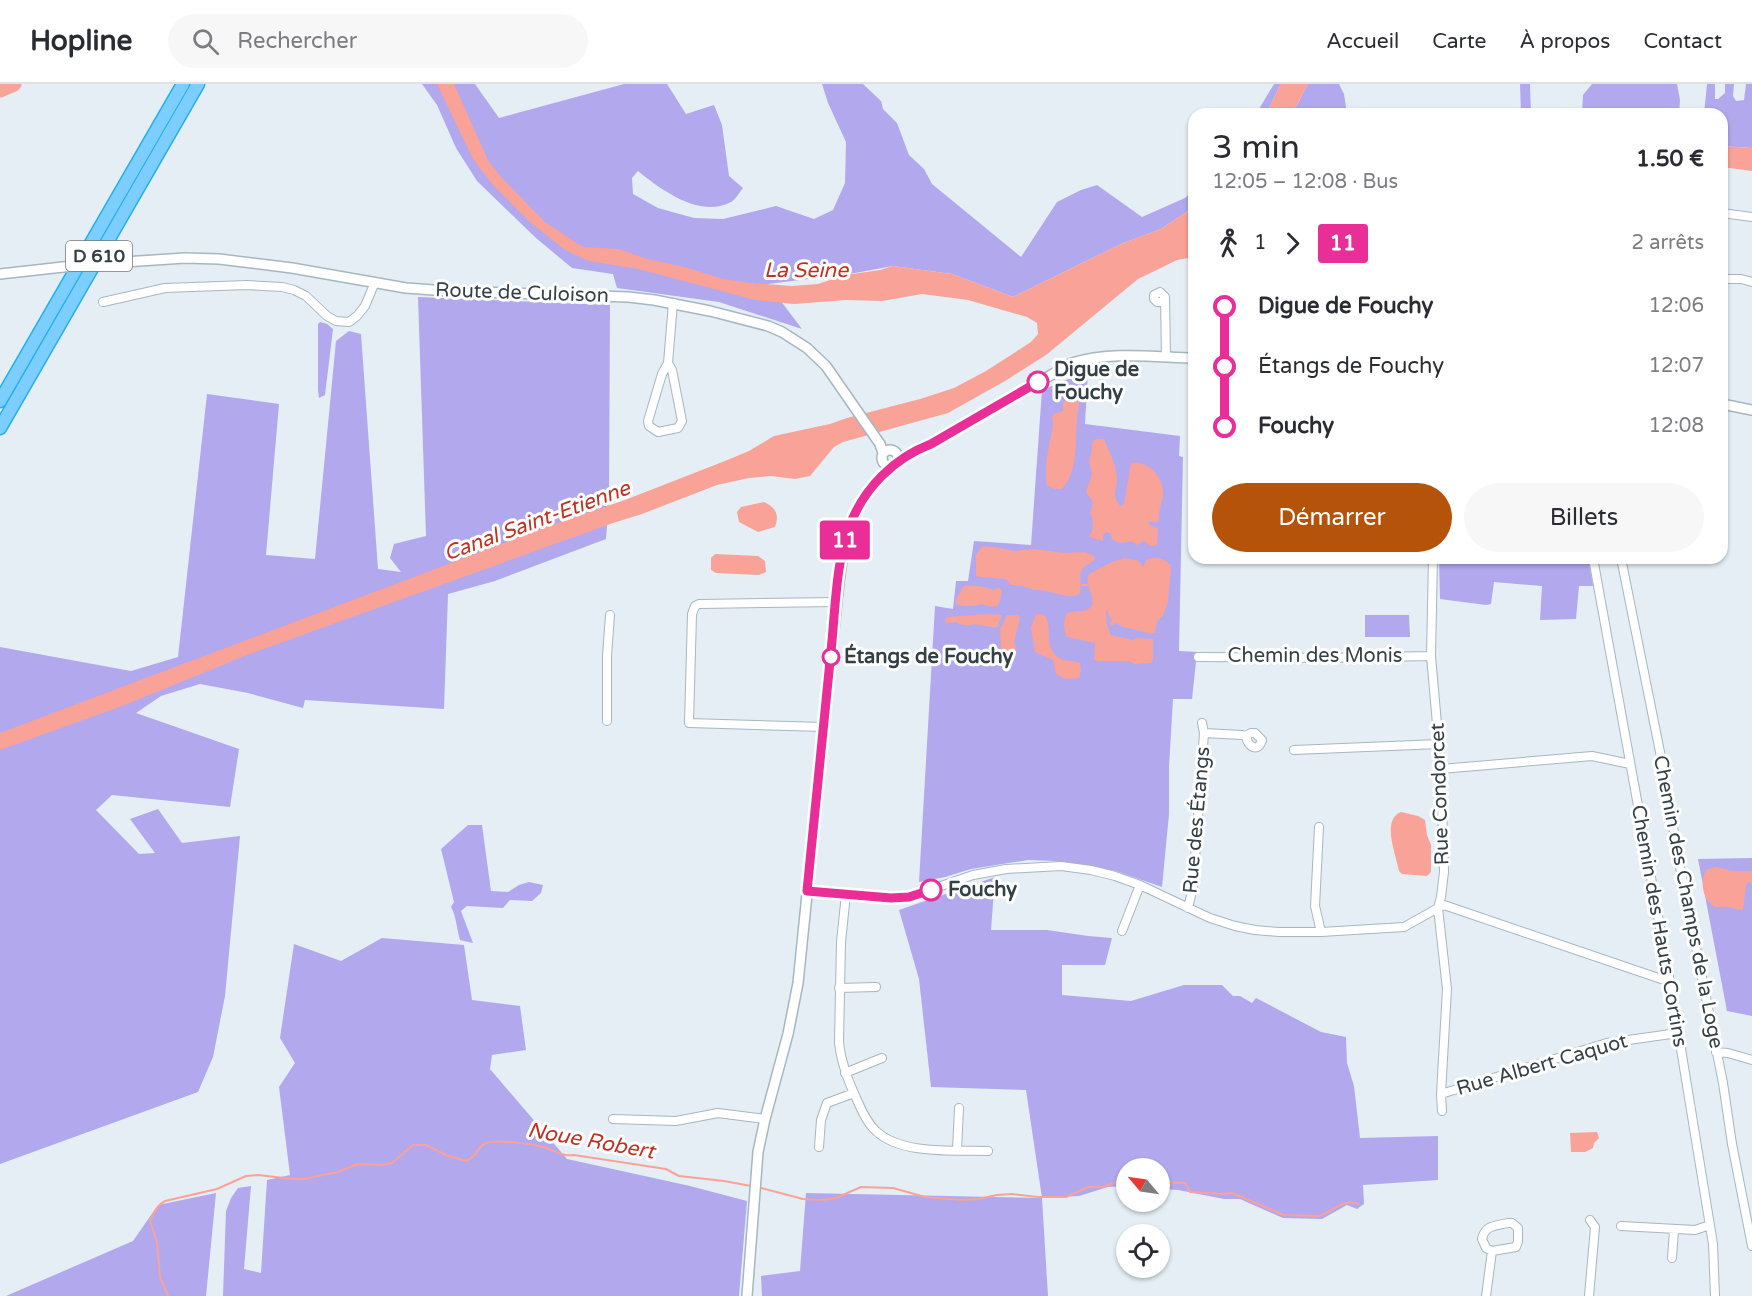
<!DOCTYPE html>
<html lang="fr">
<meta charset="utf-8">
<style>
:root{--surface:#fff;--page:#f7f7f7;--text:#2b2b33;--muted:#7c7c81;--line:#e1e1e2;--accent:#b45309}
body{margin:0;font-family:"Varela Round",sans-serif;background:var(--page);color:var(--text);height:100vh;display:flex;flex-direction:column;font-size:22px;white-space:nowrap}
*{box-sizing:border-box;margin:0}
p{font-size:20px;color:var(--muted)}
.icon{flex:none;width:33px;height:33px;fill:none;stroke:currentColor;stroke-width:2;stroke-linecap:round;stroke-linejoin:round}
.map{position:relative;flex:1;overflow:hidden}
.details{position:absolute;left:1188px;top:24px;width:540px;height:456px;display:flex;flex-direction:column;background:var(--surface);border-radius:18px;box-shadow:0 2px 4px #0004}
.details>*{flex:none}
.badge{padding:0 12px;border-radius:4px;font-size:21px;line-height:39px}
.needle{width:39px;rotate:299deg}
.controls{position:absolute;left:1116px;top:1074px;display:grid;gap:12px}
.controls a{display:grid;place-items:center;width:54px;height:54px;border-radius:50%;background:var(--surface);box-shadow:0 2px 4px #0004;font-size:30px}
.map>.badge{position:absolute;translate:-50% -50%;box-shadow:0 0 0 3px #fff}
.legs{display:flex;align-items:center;gap:9px;height:66px;padding:0 24px;font-size:20px}
.legs p{margin-inline-start:auto}
.head{display:flex;align-items:center;justify-content:space-between;height:102px;padding:0 24px}
h1{font-size:33px;font-weight:600;line-height:45px}
.primary-button{display:flex;gap:12px;margin-top:auto;padding:12px 24px}
.primary-button a{flex:1;height:69px;border-radius:36px;background:var(--accent);color:#fff;font-size:24px;font-weight:600;line-height:69px;text-align:center}
.primary-button a+a{background:var(--page);color:var(--text)}
ul{padding:0 24px;list-style:none}
li{display:flex;align-items:center;gap:21px;height:60px;font-size:22px}
li i{display:grid;place-items:center;width:9px;height:100%;margin:0 8px;background:currentColor}
li i::after{content:'';width:15px;height:15px;margin:-8px;border:4px solid;border-radius:50%;background:var(--surface)}
li p{margin-inline-start:auto}
li:first-child i{background:linear-gradient(#0000 50%,currentColor 0)}
li:last-child i{background:linear-gradient(currentColor 50%,#0000 0)}
header{display:flex;align-items:center;gap:36px;box-sizing:border-box;height:84px;padding:0 30px;background:var(--surface);border-bottom:2px solid var(--line)}
header strong{font-size:28px}
nav{display:flex;gap:33px;margin-inline-start:auto;font-size:21px}
.search{width:420px;height:54px;background:var(--page);display:flex;align-items:center;gap:15px;box-sizing:border-box;padding:0 21px;border-radius:33px;color:var(--muted);font-size:22px}
.map>svg:first-child{display:block}
</style>
<header>
<strong>Hopline</strong>
<div class="search"><svg class="icon" aria-label="search" viewBox="0 0 24 24"><circle cx="10" cy="10" r="6"/><path d="M15 15l6 6"/></svg>Rechercher</div>
<nav><a>Accueil</a><a>Carte</a><a>À propos</a><a>Contact</a></nav>
</header>
<div class="map">
<svg width="1752" height="1212" viewBox="0 0 1752 1212">
<rect width="100%" height="100%" fill="#e4eef4"/>
<path fill="#b1a8ee" d="M422,0H475L499,34L624,0H667L686,30L714,21L722,41L729,92L743,104C739,109 735,116 731,118C700,135 660,105 638,87L632,94L633,110L658,124L694,134L723,135L776,122L814,135L833,126L845,99L846,58L828,19L822,0H863L881,17L883,25L897,39L909,71L924,85L932,100L1021,173L1057,118L1081,106L1097,101L1142,133L1185,114L1194,106V123L1161,145L1121,160L1013,213L952,190L893,182L855,189L768,200L802,245L719,218L617,204L613,190L572,184L536,154L477,97L456,64L437,21Z
M1274,0H1281L1266,30H1256Z
M1308,0H1339L1344,10L1347,30H1292Z
M1520,0H1530L1531,30H1521Z
M1592,0H1677L1680,16L1679,30H1582L1583,11Z
M1707,0H1715V15H1718L1725,9V0H1734L1733,12L1736,17L1744,16L1746,0H1752V64L1722,62V30H1704Z
M418,213L610,221L609,416L606,455L495,497L448,510L444,625L305,616L303,624L248,609L200,600L161,612L136,629L239,665L230,723L112,711L96,726L139,770L155,769L130,735L158,725L182,759L240,752L225,912L213,973L198,1008L0,1080V563L131,587L178,573L207,310L279,320L266,471L315,475L336,257L349,247L361,250L378,485L401,488L390,474L394,460L426,452Z
M320,238L327,240L333,245L325,311L319,314L318,306V240Z
M1088,287L1085,340L1180,352L1179,372L1183,373L1179,567L1197,568L1192,615H1173L1169,683V730L1162,803L1116,787L1056,777L1028,776L971,785L945,793L919,798L935,522L953,525L956,497H968L974,457L1031,461L1042,306Z
M1439,474H1588L1593,502H1579L1576,535L1540,536L1542,502L1494,498L1491,520L1486,521L1440,515Z
M1365,531H1409L1410,553H1365Z
M468,741H482L491,807L508,808L519,801L529,798L543,801L541,809L532,817L510,816L503,824L467,822L461,827L473,859L460,856C457,846 456,831 451,823L454,818L441,765Z
M1752,774V932L1727,927L1698,775Z
M995,793L991,846H1047L1088,852L1112,854L1105,881H1062V911L1131,917L1184,901H1222L1233,912H1240L1252,919L1256,914L1321,948L1346,953L1347,979L1354,1002L1360,1054L1438,1052V1096L1363,1101L1364,1120L1357,1125L1347,1121L1322,1135L1283,1134L1240,1115H1224L1178,1106L1160,1105V1084H1126V1102L1108,1103L1079,1112L1042,1114L1048,1212H762L761,1192L800,1187L806,1109L1042,1114L1026,1006L931,1003L919,895L899,826Z
M382,854L464,861L472,916L520,922L526,966L492,971L490,985L567,1075L690,1102L747,1117L739,1212H223L226,1127L231,1114L238,1104L251,1102L244,1185L261,1189L267,1096L290,1091L279,1003L295,979L280,954L294,860L341,877Z
M216,1109L206,1212H6L133,1157L158,1121Z"/>
<path fill="#f9a298" d="M437,0H454L488,76L501,93L545,138L583,163L619,165L647,175L684,183L724,195L750,199L792,202L818,200L845,191L880,186L893,182L952,190L1013,213L1121,160L1161,145L1194,123V173L1177,176L1138,195L1046,271L1005,297L948,329L843,358L834,363L810,392L795,395L771,392L749,394L717,401L642,430L613,439L247,571L125,621L0,666V649L549,442L625,416L725,377L749,367L774,352L830,340L847,334L920,315L954,304L986,287L1031,258L1038,250L1037,239L1027,233L968,216L922,210L882,217L846,216L794,220L755,216L638,185L589,177L565,166L530,138L493,101L473,75Z
M1281,0H1308L1292,30H1266Z
M1722,62L1752,64V87L1722,83Z
M1068,315L1076,316L1079,319C1079,324 1077,329 1077,334C1075,357 1079,386 1062,405C1056,406 1050,404 1046,400V378L1053,341L1052,333L1056,329L1061,328L1063,326V318Z
M1097,355H1103L1105,357C1109,368 1117,382 1117,395C1117,408 1111,409 1120,422L1124,420L1131,379C1149,376 1165,394 1163,412C1162,420 1158,427 1159,436L1157,439L1150,437L1148,440L1158,445L1157,460L1155,462H1150L1144,457L1137,461L1131,457C1124,459 1118,460 1112,455L1110,449L1106,448L1103,451V457L1089,453L1093,445L1092,441L1093,435L1090,429L1093,418L1086,408L1092,390L1089,378L1092,366V360L1094,356Z
M764,418C775,423 780,430 775,443L758,448L739,438L737,428L741,423Z
M982,462L1000,464L1014,467L1033,465L1066,469L1084,468L1093,471L1095,475C1092,479 1087,480 1083,484C1078,490 1082,502 1080,509L1076,512H1067L1041,506H1034L1023,502L1011,501L1007,496L1004,495L979,493L976,491V471Z
M715,470L758,472L765,477L766,488L759,491L716,489L711,486V474Z
M1125,474L1139,477L1143,483L1147,475C1157,473 1165,474 1171,482L1168,518L1163,532L1157,537L1155,549L1152,550L1123,543L1116,539L1111,542L1109,539L1112,537L1107,527H1106L1107,541L1111,551L1133,556L1136,554L1153,555V575L1151,579L1135,580L1129,577H1097L1094,575L1095,559L1067,553C1063,545 1063,537 1067,529C1073,527 1080,528 1086,526C1099,522 1089,507 1088,500C1087,496 1088,493 1089,490L1112,478Z
M964,502C970,501 988,502 993,506L999,503L1002,507C999,526 997,524 981,520C975,523 962,523 956,520C956,512 960,509 964,502Z
M987,530L1002,531L997,544L974,540C969,542 961,542 956,538L946,539L945,536L947,533Z
M1036,530H1043C1056,543 1040,563 1061,575C1067,578 1074,576 1080,579L1081,587L1079,594L1065,595L1056,590L1053,576L1035,568L1031,544Z
M1007,531H1018L1020,534L1014,558L1017,565L1014,568L1001,565L1000,545Z
M1401,728L1418,732L1425,736L1427,751L1431,761V788L1427,792L1402,790L1399,787C1396,770 1381,736 1401,728Z
M1716,783L1733,787H1752V805V800L1748,798L1746,802L1743,826C1737,826 1734,824 1729,823C1723,822 1719,824 1714,822C1702,815 1700,797 1706,786Z
M1597,1048L1599,1054L1594,1059L1593,1064L1585,1068H1571L1570,1049Z"/>
<g fill="none" stroke-linecap="round" stroke-linejoin="round">
<path stroke="#f9a298" stroke-width="2" d="M1082,501H1088
M1160,1098L1185,1099L1190,1108L1222,1110L1232,1109L1284,1131L1319,1132C1333,1128 1342,1114 1358,1120
M757,1103L803,1115L822,1116L836,1114L861,1103L893,1104L925,1113L962,1116L978,1115L997,1111L1012,1110L1038,1113H1066L1088,1103H1103L1114,1099H1126
M168,1212L160,1193L157,1158L150,1137C154,1129 157,1121 165,1117L217,1105L246,1092L258,1091L293,1095H304L338,1088L358,1080L383,1081L392,1079L413,1061H426L446,1071L466,1077C478,1073 477,1062 486,1059C496,1055 532,1060 543,1063C554,1066 563,1073 574,1071L666,1085L679,1092L724,1097L751,1102"/>
<path stroke="#f9a298" stroke-width="15" d="M0,6L14,0"/>
<defs>
<path id="minor" d="M1722,129L1752,133
M1722,195H1741L1752,198
M1164,215L1162,218H1157L1154,215V211L1160,208L1165,213L1166,273
M103,218L165,204L247,201L282,203L294,206L306,212L327,232L336,237L349,238L357,232L365,222L375,198
M668,279L672,286L682,337L678,344L658,348L649,342L648,337L662,290L668,279L673,219
M1593,474L1670,898L1713,1160L1715,1212
M1621,474L1660,668L1680,783L1723,999L1732,1060L1752,1162
M1198,573L1323,574L1431,572
M607,637V572L610,531
M1202,639L1204,649
M824,643L689,639L692,530L695,522L699,520L836,518
M1294,666L1439,660
M1441,685L1592,672L1630,680
M1319,743L1315,822L1321,848
M807,807L890,814L909,813L973,791L1006,785L1061,782L1091,786L1115,792L1140,801L1210,834L1235,842L1255,846L1279,848H1321L1404,843L1438,824L1441,813L1444,788L1441,685L1431,572L1433,474
M846,810L841,858L839,958C841,979 848,997 857,1016C862,1027 867,1039 876,1047C901,1071 955,1066 988,1067
M1188,824L1193,803L1204,649L1242,651L1246,652C1248,663 1258,669 1262,656L1255,649H1251L1246,652
M1438,824L1444,821L1670,898
M1438,824L1447,905L1441,1010L1442,1027
M1122,847L1140,801
M839,904L876,903
M1716,968L1728,969L1752,976
M845,989L882,974
M1441,1010L1607,959L1678,949
M613,1035L676,1037L718,1029L765,1035
M819,1063L821,1036L827,1019L854,1009
M957,1066L959,1024
M1508,1139H1512L1518,1144V1157L1516,1163L1492,1167L1486,1164L1482,1155C1485,1141 1495,1142 1508,1139Z
M1621,1142L1695,1146L1710,1141
M1672,1174L1674,1146
M1486,1212L1492,1167
M1589,1212L1595,1143L1590,1136"/>
<path id="tertiary" d="M109,179L185,174L219,175L292,184L406,204L448,207L628,213L654,216L710,227L768,242L782,248L807,264L826,282L880,360L883,369
M0,190L63,183
M1722,320L1752,326
M882 374a8 8 0 1 1 16 0a8 8 0 1 1-16 0Z
M895,381L920,364L931,360L1072,279C1111,267 1154,273 1194,274
M747,1212L758,1068L765,1035L788,950L798,899L837,516C844,457 846,425 892,382"/>
<path id="trunk" d="M0,317L183,0
M0,344L198,0"/>
</defs>
<use href="#minor" stroke="#a6b7c1" stroke-width="10"/>
<use href="#tertiary" stroke="#a6b7c1" stroke-width="12"/>
<use href="#trunk" stroke="#22aff0" stroke-width="15"/>
<use href="#minor" stroke="#fff" stroke-width="8"/>
<use href="#tertiary" stroke="#fff" stroke-width="9"/>
<use href="#trunk" stroke="#7bceff" stroke-width="12"/>
<defs>
<path id="tertiary-bridge" d="M63,183L109,179"/>
</defs>
<use href="#tertiary-bridge" stroke="#a6b7c1" stroke-width="12" stroke-linecap="butt"/>
<use href="#tertiary-bridge" stroke="#fff" stroke-width="9"/>
</g>
<g fill="none" stroke-linecap="round" stroke-linejoin="round">
<defs>
<path id="line-1" d="M931,806L909,813L891,814L807,807C815,727 823,647 831,567C835,530 836,475 850,441C864,404 894,374 931,360L1038,298"/>
</defs>
<use href="#line-1" stroke="#fff" stroke-width="14"/>
<use href="#line-1" stroke="#e92e97" stroke-width="9"/>
</g>
<g fill="#fff" stroke="#e92e97" stroke-width="3">
<circle cx="1038" cy="298" r="10"/>
<circle cx="831" cy="573" r="8"/>
<circle cx="931" cy="806" r="10"/>
</g>
<g text-anchor="middle" dominant-baseline="central" stroke-width="6" stroke-linejoin="round" paint-order="stroke">
<rect fill="#fff" stroke="#707a7e" stroke-width="1.5" x="66" y="157" width="66" height="30" rx="4.5"/>
<g font-size="18" font-weight="bold" fill="#334147">
<text x="99" y="172">D 610</text>
</g>
<g font-size="20" fill="#334147" stroke="#fff">
<text transform="translate(522 209) rotate(2)">Route de Culoison</text>
<text x="1315" y="572">Chemin des Monis</text>
<text transform="translate(1440 710) rotate(-92)">Rue Condorcet</text>
<text transform="translate(1197 736) rotate(-85)">Rue des Étangs</text>
<text transform="translate(1688 818) rotate(79)">Chemin des Champs de la Loge</text>
<text transform="translate(1659 842) rotate(80)">Chemin des Hauts Cortins</text>
<text transform="translate(1542 981) rotate(-16)">Rue Albert Caquot</text>
</g>
<g font-size="20" font-weight="bold" fill="#334147" stroke="#fff" text-anchor="start">
<text x="1054" y="286">Digue de<tspan x="1054" dy="23">Fouchy</tspan></text>
<text x="844" y="573">Étangs de Fouchy</text>
<text x="948" y="806">Fouchy</text>
</g>
<g font-size="21" font-style="italic" fill="#bf3120" stroke="#fff">
<text x="806" y="186">La Seine</text>
<text transform="translate(537 437) rotate(-20)">Canal Saint-Etienne</text>
<text transform="translate(591 1057) rotate(10)">Noue Robert</text>
</g>
</g>
</svg>
<div class="controls">
<a><svg class="needle" viewBox="-14 -14 28 28"><path d="M0-13l5 13h-10z" fill="#e53935"/><path d="M0 13l5-13h-10z" fill="#7c7c81"/></svg></a>
<a><svg class="icon" aria-label="locate" viewBox="0 0 24 24"><circle cx="12" cy="12" r="6"/><path d="M12 2v4M12 18v4M2 12h4M18 12h4"/></svg></a>
</div>
<b class="badge" style="left:845px;top:456px;background:#e92e97;color:#fff">11</b>
<section class="details">
<div class="head"><div><h1>3 min</h1><p>12:05 – 12:08 · Bus</p></div><b>1.50 €</b></div>
<div class="legs"><svg class="icon" aria-label="walk" viewBox="0 0 24 24"><circle cx="13" cy="4" r="2"/><path d="M13 8l-2 6 4 7M11 14l-3 7M7 12l3-4h3l4 4"/></svg>1<svg class="icon" aria-label="forward" viewBox="0 0 24 24"><path d="M9 5l7 7-7 7"/></svg><b class="badge" style="background:#e92e97;color:#fff">11</b><p>2 arrêts</p></div>
<ul>
<li><i style="color:#e92e97"></i><b>Digue de Fouchy</b><p>12:06</p></li>
<li><i style="color:#e92e97"></i><span>Étangs de Fouchy</span><p>12:07</p></li>
<li><i style="color:#e92e97"></i><b>Fouchy</b><p>12:08</p></li>
</ul>
<div class="primary-button"><a>Démarrer</a><a>Billets</a></div>
</section>
</div>
